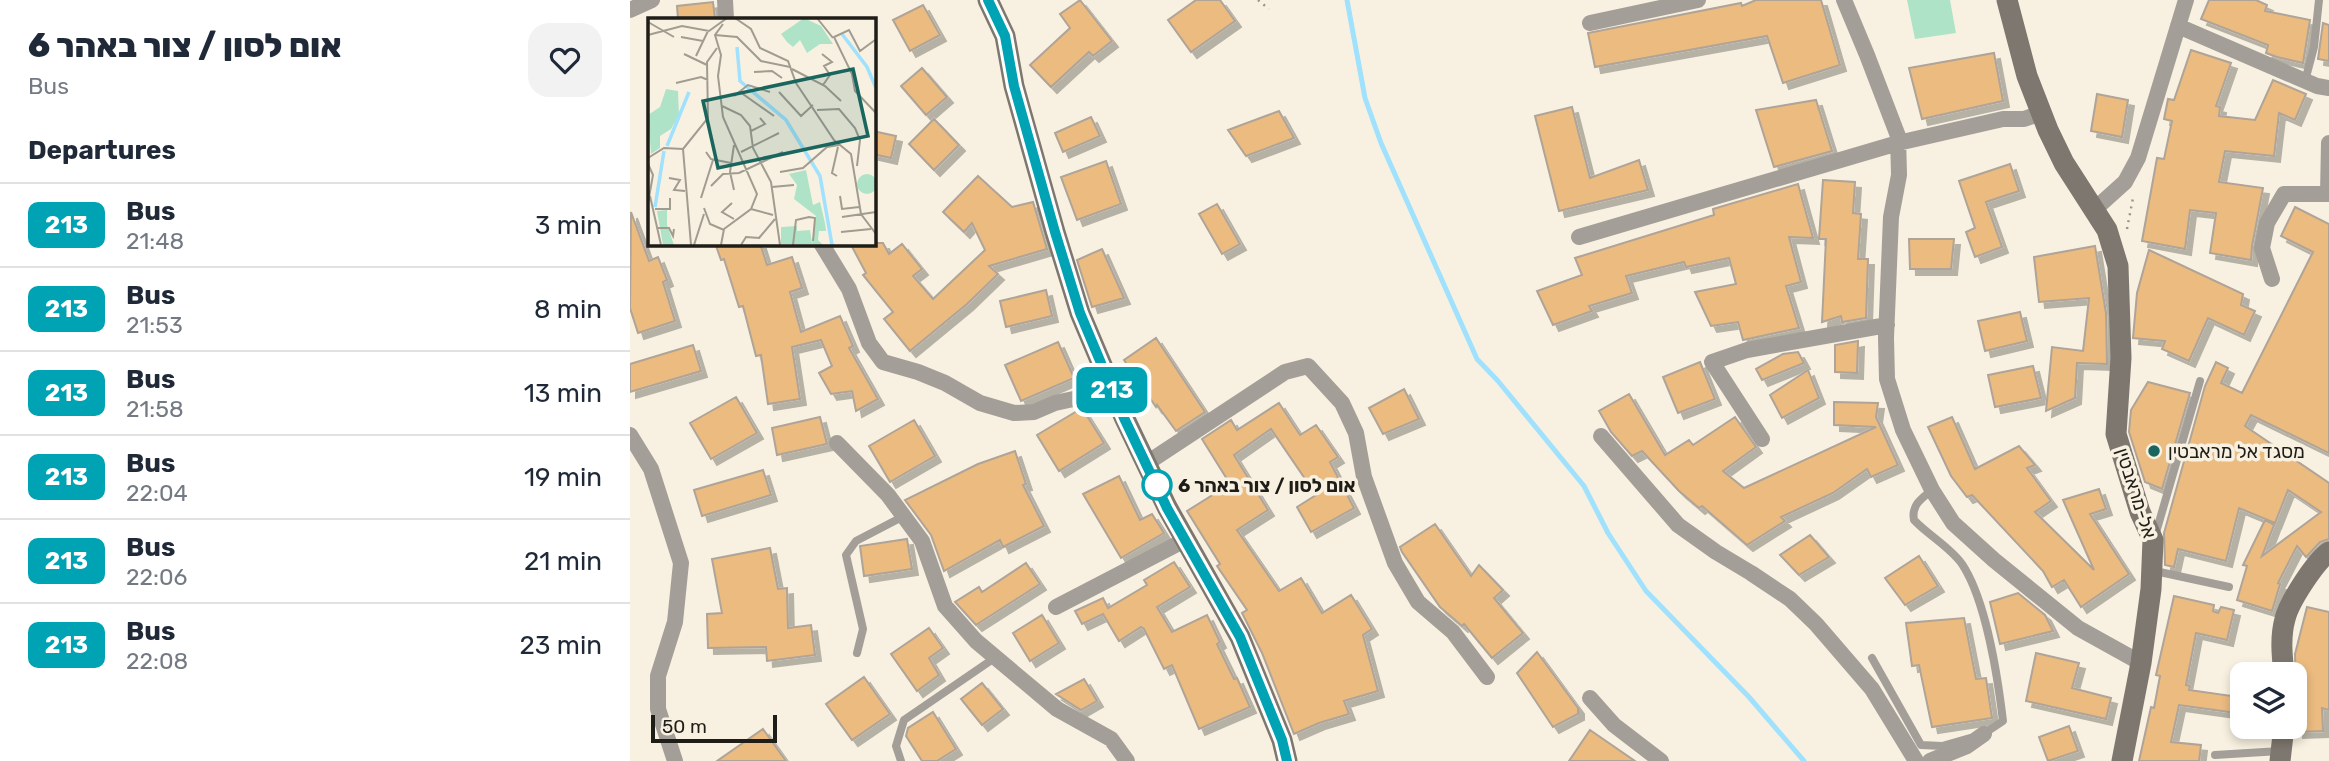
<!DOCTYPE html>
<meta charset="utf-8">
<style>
:root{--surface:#fff;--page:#f2f2f3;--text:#1f2937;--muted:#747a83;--line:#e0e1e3}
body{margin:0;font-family:Rubik,"Noto Sans Hebrew",sans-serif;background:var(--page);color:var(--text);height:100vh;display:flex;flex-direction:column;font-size:26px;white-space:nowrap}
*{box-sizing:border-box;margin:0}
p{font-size:23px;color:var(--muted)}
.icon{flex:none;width:38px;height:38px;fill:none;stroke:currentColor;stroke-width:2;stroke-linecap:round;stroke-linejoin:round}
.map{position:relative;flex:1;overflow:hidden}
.details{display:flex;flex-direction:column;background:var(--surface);width:630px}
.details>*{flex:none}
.badge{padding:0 14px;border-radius:10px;font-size:24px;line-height:46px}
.tools{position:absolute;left:1600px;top:662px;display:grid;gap:14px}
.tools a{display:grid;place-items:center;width:77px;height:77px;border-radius:14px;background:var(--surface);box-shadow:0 4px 10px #0003;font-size:35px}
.scale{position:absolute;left:21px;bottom:18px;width:126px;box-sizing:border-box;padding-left:7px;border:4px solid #1f1d17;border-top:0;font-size:19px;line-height:24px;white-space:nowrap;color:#1f1d17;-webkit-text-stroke:5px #f8f1e1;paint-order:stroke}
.map>.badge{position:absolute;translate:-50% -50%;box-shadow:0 0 0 4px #fff}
h2{padding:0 28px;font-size:26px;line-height:63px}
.round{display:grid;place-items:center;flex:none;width:74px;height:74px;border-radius:21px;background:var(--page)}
.headline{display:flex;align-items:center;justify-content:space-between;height:119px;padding:0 28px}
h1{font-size:33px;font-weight:800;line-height:52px}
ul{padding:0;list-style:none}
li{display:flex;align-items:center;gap:21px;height:84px;padding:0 28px;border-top:2px solid var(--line)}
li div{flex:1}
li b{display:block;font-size:26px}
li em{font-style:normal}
li .badge{min-width:77px;font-weight:700;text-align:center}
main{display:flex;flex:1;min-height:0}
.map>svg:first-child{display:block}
</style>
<main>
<section class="details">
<div class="headline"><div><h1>אום לסון / צור באהר 6</h1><p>Bus</p></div><a class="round"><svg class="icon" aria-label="heart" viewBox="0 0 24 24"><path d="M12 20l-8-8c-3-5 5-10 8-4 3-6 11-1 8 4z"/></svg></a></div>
<h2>Departures</h2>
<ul>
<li><span class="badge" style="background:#00a3b4;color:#fff">213</span><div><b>Bus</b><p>21:48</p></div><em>3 min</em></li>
<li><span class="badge" style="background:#00a3b4;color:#fff">213</span><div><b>Bus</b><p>21:53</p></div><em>8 min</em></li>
<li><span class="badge" style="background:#00a3b4;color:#fff">213</span><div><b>Bus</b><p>21:58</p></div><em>13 min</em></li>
<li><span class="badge" style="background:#00a3b4;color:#fff">213</span><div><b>Bus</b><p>22:04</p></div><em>19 min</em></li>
<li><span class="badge" style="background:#00a3b4;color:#fff">213</span><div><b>Bus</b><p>22:06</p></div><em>21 min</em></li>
<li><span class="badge" style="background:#00a3b4;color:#fff">213</span><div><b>Bus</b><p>22:08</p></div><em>23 min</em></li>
</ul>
</section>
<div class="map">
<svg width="1699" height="761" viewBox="0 0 1699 761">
<defs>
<filter id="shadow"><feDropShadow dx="6" dy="6" stdDeviation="0" flood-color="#0004"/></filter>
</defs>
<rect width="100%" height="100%" fill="#f8f1e1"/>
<path fill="#afe3c8" d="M1277,0H1320L1326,33L1285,39Z"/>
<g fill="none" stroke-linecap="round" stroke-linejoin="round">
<path stroke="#a0e1fd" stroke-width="5" d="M717,0L735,98L751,143L847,359L868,381L954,486L978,533L1016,591L1119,697L1174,761"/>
</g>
<path fill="#ebbb80" stroke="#afa497" stroke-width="2" filter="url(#shadow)" d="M450,0L482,41L463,56L459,52L421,87L400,65L440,28L430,14Z
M566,0H590L605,21L561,52L538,20Z
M1126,0H1191L1210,65L1153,83L1137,36L965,67L958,33L1111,3L1112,6Z
M1579,0H1626L1637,5L1635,11L1680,20L1673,63L1647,57L1636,53L1638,45L1571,19Z
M83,2L85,19H48L47,6Z
M293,5L310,35L280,51L263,20Z
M1693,23L1699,25V61L1688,59Z
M1561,50L1601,63L1586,106L1590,107L1589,116L1625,120L1643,80L1676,94L1665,120L1649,113L1644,156L1595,151L1589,182L1633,188L1622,246L1621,260L1580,253L1586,213L1560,210L1555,249L1512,241L1527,158L1534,159L1542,121L1534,119L1538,99L1544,100Z
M1364,53L1373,101L1292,119L1279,68Z
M292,68L317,97L296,115L271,86Z
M1467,94L1498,100L1492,137L1461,131Z
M1186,100L1202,151L1144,167L1126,110Z
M942,107L960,178L1009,160L1018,190L929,211L905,116Z
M649,111L664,138L616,156L598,130Z
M461,117L470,136L433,152L425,133Z
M304,119L329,145L304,170L279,144Z
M243,131L266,136L261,158L243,154Z
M476,161L491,204L447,220L431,177Z
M1380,164L1389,191L1356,202L1372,247L1345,257L1336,232L1345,228L1329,181Z
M348,176L382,207L403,202L417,249L359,266L368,274L337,304L280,351L254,319L263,312L233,275L236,273L220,243H253L259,254L272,244L292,269L283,276L303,299L355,250L342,223L334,232L313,212Z
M1193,180L1225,182L1223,213L1231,214L1228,259H1238L1236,318L1212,322L1211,316L1192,322L1196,239H1189Z
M1168,184L1183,238L1159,237L1171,282L1156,286L1169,328L1113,340L1108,322L1081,326L1065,292L1106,284L1099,258L1056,267L1054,262L996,276L1002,293L959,306L962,311L923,325L907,291L952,275L945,258L1084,215L1083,209Z
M587,204L610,244L592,254L569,214Z
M1665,207L1699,224V453L1621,415L1615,426L1699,483V539L1690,542L1676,557L1667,546L1648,583L1650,584L1642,611L1607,600L1617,566L1613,565L1635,520L1644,525L1632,556L1691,512L1658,490L1645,523L1609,508L1596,561L1548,549L1544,567L1535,565L1534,533L1575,386L1586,362L1598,368L1591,383L1612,393L1683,252L1651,236Z
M1,212L19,261L28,257L37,280L33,282L45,321L8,333L0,308Z
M1279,239H1324L1321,269H1280Z
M85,243H130L137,265L162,257L172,288L160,292L171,332L210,316L223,346L219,348L248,399L226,411L222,391L201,394L189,373L202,366L191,340L162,347L170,399L138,404L131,355L126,356L113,306L109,307L94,259L91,260Z
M1465,246L1476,313L1477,364L1447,363L1445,398L1416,411L1422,347L1453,351L1459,298L1409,302L1404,257Z
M472,249L494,298L462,307L447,260Z
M1519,250L1613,294L1611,305L1625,311L1614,335L1578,318L1559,361L1532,349L1535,341L1503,338L1507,293Z
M416,290L422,316L376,327L370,301Z
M1390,312L1397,341L1355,351L1348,321Z
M526,338L575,412L546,431L527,405L526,407L494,360Z
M1228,341L1227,373L1205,372V345Z
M428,342L444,378L391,401L375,365Z
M63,345L71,371L0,392V364Z
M1168,352L1174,363L1132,380L1126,369L1153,354Z
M1070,362L1085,399L1048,413L1033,377Z
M1403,366L1411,398L1365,407L1358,375Z
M1178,370L1189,398L1152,418L1140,395Z
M1518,382L1560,393L1532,489L1515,482L1499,432L1501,410Z
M774,389L789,419L753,434L739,408Z
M999,394L1035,455L1059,440L1063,445L1105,417L1126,447L1093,471L1114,488L1246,427L1204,425V402L1248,403L1246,417L1268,465L1241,477L1237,469L1203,493L1151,517L1155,521L1117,545L1072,506L1069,508L1049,491L1012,451L1002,456L981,432L969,411Z
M106,397L127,433L81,459L60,423Z
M649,403L670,435L686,425L708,457L700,462L724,508L681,532L667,507L686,495L641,429L604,455L638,510L607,530L649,591L671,578L692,613L721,595L742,629L733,635L748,691L714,701L719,714L689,723L664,734L632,653L612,613L617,610L587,566L590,564L557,511L600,484L572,439L601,420L607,430Z
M452,408L474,443L429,471L407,435Z
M190,417L197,444L147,455L142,428Z
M1322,417L1345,469L1389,446L1405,465L1397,468L1421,501L1405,512L1464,570L1433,500L1469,489L1476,509L1460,514L1499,574L1451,607L1434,580L1422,587L1413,571L1342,495L1337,497L1321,476L1298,427Z
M284,420L305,456L260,482L239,446Z
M385,451L396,484L393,485L414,526L373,547L370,540L314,571L301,535L275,500L348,464Z
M133,470L141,495L72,516L64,490Z
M489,476L510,520L522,514L534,533L491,558L453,494Z
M805,524L841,576L849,565L873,590L864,598L893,633L862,658L834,624L832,626L810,607L772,552L770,547Z
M1180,535L1199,557L1169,575L1150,555Z
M277,539L282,569L234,576L230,546Z
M140,548L148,589L157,588L158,628L181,625L185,655L137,661L136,647L78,648L77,614L92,613L82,559Z
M1289,556L1308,586L1275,605L1255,578Z
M544,562L560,587L527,607L542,632L577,615L590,642L587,644L604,679L607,678L620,707L569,729L542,665L534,669L514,629L511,627L489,641L473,614L452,624L445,611L473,598L478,608L517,585L514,580Z
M396,563L410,584L346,625L325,602L349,587L352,592Z
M1388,593L1415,615L1423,631L1370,644L1360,602Z
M1544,596L1584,605L1583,611L1588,613L1591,607L1604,610L1597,640L1566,633L1556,685L1560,686L1559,690L1609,697L1607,713L1549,705L1541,742L1571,745L1569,761H1509L1521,707L1524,708L1530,676L1526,675Z
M1677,607L1699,612V710L1692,708L1693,731L1667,732L1665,654Z
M412,615L429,643L400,661L383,633Z
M1334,618L1346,679L1356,678L1362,718L1302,727L1289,665L1282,666L1276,623Z
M299,628L313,648L299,658L309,675L287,691L261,654Z
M907,652L948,708V714L923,727L887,673Z
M1406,653L1449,663L1442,688L1481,698L1476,719L1396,701Z
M234,677L260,714L222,740L196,704Z
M454,679L467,701L451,710L426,694Z
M352,683L373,709L352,725L331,699Z
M303,712L326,749L307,761H292L276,736L278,728Z
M1439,726L1448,751L1418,761L1409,737Z
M133,729L156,761H87Z
M960,730L1005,761H939Z"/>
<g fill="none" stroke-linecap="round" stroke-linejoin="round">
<path stroke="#9a968a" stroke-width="2.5" stroke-dasharray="2 5" stroke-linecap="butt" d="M628,0L639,9
M1497,229L1503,198"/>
<path stroke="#a49e99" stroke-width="8" d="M1675,81L1684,47L1689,0
M1302,490C1292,498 1281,505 1284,520C1298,535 1320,547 1332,564C1356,600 1368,679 1373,721L1352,735
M1525,536L1570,381
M1525,571L1599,587
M227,653L233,629L216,555L226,541L274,516
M1242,658L1291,745L1312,746L1340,738
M1585,755L1650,751
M271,761L266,746L274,720L366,657"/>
<path stroke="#a49e99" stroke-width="16" d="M95,0L96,19
M1214,0L1237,55L1268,136L1269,175L1261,217L1256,338L1257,379L1273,430L1302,490L1323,523L1364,560L1448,628L1511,663
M0,10L22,0
M960,23L1068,0
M1548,26L1687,86L1699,88
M1465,209L1495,182L1508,158L1556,0
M949,237L1268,143L1373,119H1394L1411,113
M191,243L219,289L239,343L253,362L288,372L315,383L350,403L384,413L404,412L425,403L448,398L486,397
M1642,279L1632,248L1637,223L1654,194H1698L1699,143
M0,435L21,469L51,563L45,622L28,676V709L45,761
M971,436L1048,525L1086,552L1121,573L1160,599L1186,624L1242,689L1286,761
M1132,439L1082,362L1117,350L1257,325
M207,443L258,495L292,541L315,606L346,641L427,709L481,739L497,761
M517,463L655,372L678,366L712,403L726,433L734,477L765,563L788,602L823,632L857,677
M426,607L557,539
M960,698L984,725L1031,761
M1300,761L1337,746L1354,734"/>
<path stroke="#7e776f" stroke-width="21" d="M358,0L375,36L384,86L425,232L450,313L494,417L537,507L610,637L652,740L657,761
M1377,0L1397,76L1418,130L1434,163L1477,230L1488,266L1491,358L1486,434L1510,512L1523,540L1521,589L1511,663L1492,761
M1654,674C1652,656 1650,637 1655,619C1659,602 1685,562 1699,552
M1650,761L1654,726"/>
</g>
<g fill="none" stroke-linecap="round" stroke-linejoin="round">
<defs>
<path id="line" d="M358,0L375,36L384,86L425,232L450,313L494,418L537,508L610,637L652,740L657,761"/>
</defs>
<use href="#line" stroke="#fff" stroke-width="16"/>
<use href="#line" stroke="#00a3b4" stroke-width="10"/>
</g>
<circle fill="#1a665f" stroke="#f8f1e1" stroke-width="2.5" cx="1524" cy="451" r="7"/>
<circle fill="#fff" stroke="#00a3b4" stroke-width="3.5" cx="527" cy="485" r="14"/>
<g text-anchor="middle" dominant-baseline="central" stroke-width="7" stroke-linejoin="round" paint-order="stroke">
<g font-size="19" fill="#1f1d17" stroke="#f8f1e1" text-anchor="start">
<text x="1538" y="451">מסגד אל מראבטין</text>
</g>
<g font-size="19" font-weight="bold" fill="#1f1d17" stroke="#f8f1e1" text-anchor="start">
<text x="548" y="485">אום לסון / צור באהר 6</text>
</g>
<g font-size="19" fill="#1f1d17" stroke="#f8f1e1">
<text transform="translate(1506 493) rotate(72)">אל-מראבטין</text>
</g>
</g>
<g transform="translate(18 18)">
<rect width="228" height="228" fill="#f8f1e1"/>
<path d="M156,0L173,8L185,26H172L159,35L152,22L145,29L139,24L133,16ZM18,71L30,73L31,97L23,111L12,118V130L3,136L0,97L12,89ZM158,152L165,187L172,184L177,205L178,213H171L170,222L175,227L133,226V209L149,208V213L162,212L164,225L168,198L146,181L149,167L141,156ZM19,192V207L26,227H15L9,193Z" fill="#afe3c8"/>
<path d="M209 166a10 10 0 1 1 20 0a10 10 0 1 1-20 0Z" fill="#afe3c8"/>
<path fill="none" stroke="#a0e1fd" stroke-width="3.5" d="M194,16L219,49L228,70M89,29L92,63L138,102L172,158L184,227M19,128L41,74M7,189L16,133"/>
<path fill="none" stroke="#a19c90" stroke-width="2" d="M87,0L103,11L112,30L140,43L148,65L186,122L203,136L213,196L228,216M169,0L185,20M0,4L26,19M0,17L34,8L61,13L79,0M67,17L89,19L113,43L142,49M33,19L55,23M227,22L212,33L201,12L186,19L204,56L207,73L228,95M36,36L59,47M174,36L184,44L176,48L182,57L175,67M48,38L60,13M144,51L177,68L193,83M106,54L124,53L134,60M28,65L53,59L60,62M92,74L126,98M131,74L153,98L165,87M86,78L100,67L122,74M74,88L93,97L102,108L105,130L123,164L132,227M169,92L191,91L207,110L212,122L209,148M103,113L117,106L112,100M35,131L60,100L59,44L69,30M35,131L43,227M58,134L63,141L83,145M93,134L131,115M0,140L16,130L35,131M0,146L5,157L0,185M132,154L155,150L179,129L191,127M189,158L184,155L190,129M21,160L32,162L26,172L37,173M63,168L75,156L91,155L135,134M124,169L146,167M86,172L82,154L86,127M2,178L13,227M192,178L194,191L211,189M53,180L65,142M84,185L74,194L86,201M56,190L62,206L76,212M7,191H22V180M103,191L125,197M194,199L228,194M10,210H21L25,218L26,211M193,214L223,211M111,220L127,201M46,227L56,196M73,227L76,211L103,191L109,176L75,99L70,58L73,37L67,17L75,6M93,227L98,219L112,220M145,227L148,202L161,199L167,200L165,223"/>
<path fill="#1a665f" fill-opacity="0.15" stroke="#1a665f" stroke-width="3.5" d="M205,51L220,118L70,150L55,83Z"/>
<rect width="228" height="228" fill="none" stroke="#1f1d17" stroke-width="3.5"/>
</g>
</svg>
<div class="tools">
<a><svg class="icon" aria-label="layers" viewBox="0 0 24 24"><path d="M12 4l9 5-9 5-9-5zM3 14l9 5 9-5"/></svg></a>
</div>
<div class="scale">50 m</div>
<b class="badge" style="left:482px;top:390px;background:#00a3b4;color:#fff">213</b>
</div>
</main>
